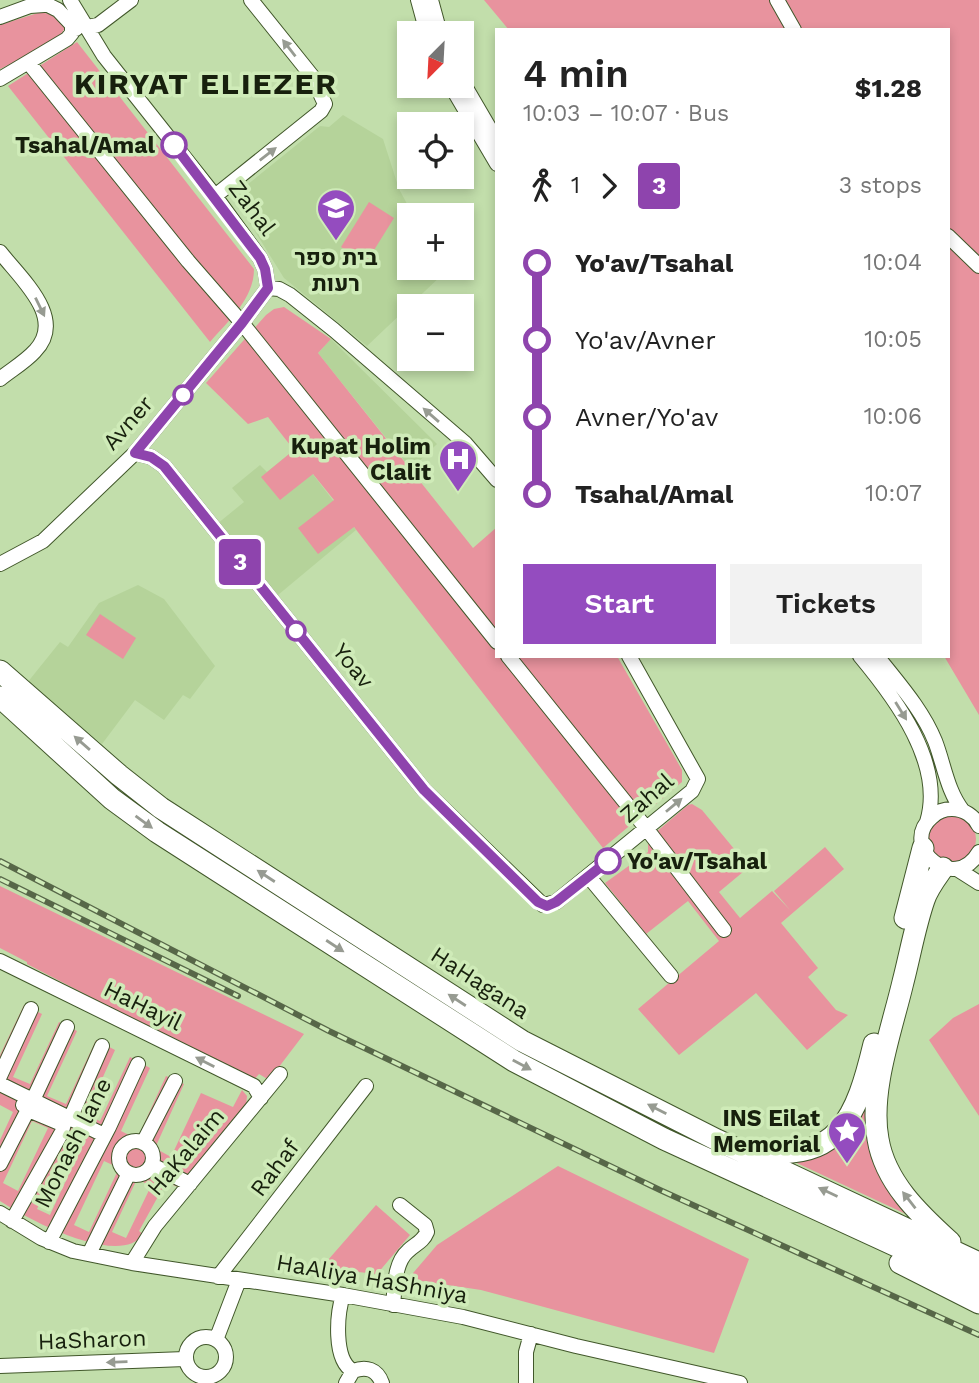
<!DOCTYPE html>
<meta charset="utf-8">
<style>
:root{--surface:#fff;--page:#f2f2f2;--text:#222;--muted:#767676;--accent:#944cbf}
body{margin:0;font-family:"Work Sans",Heebo,sans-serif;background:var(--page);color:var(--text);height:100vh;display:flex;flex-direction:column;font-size:26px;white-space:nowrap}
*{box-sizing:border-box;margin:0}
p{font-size:23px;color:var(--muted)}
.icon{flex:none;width:38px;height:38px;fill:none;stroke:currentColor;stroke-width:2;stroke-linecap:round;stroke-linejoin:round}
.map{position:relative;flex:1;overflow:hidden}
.sheet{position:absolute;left:495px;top:28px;width:455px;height:630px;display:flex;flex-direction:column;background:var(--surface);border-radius:0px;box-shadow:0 4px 10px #0003}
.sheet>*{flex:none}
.badge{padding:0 14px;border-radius:5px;font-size:24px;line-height:46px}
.needle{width:46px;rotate:204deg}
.controls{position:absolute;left:397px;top:21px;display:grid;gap:14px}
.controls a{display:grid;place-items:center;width:77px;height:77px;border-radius:0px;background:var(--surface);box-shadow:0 4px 10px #0003;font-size:35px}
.map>.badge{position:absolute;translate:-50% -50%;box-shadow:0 0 0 4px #fff}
.legs{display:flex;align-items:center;gap:10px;height:77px;padding:0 28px;font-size:23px}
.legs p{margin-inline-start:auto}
.head{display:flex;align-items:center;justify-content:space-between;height:119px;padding:0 28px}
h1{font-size:38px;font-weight:600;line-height:52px}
.primary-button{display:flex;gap:14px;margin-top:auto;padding:14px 28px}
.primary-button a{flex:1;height:80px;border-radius:0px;background:var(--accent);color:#fff;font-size:28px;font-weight:600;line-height:80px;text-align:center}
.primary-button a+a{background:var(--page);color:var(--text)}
ul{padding:0 28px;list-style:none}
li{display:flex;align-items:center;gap:24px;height:77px;font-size:26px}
li i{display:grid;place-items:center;width:10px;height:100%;margin:0 9px;background:currentColor}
li i::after{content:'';width:18px;height:18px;margin:-9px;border:5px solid;border-radius:50%;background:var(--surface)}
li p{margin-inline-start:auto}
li:first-child i{background:linear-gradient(#0000 50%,currentColor 0)}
li:last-child i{background:linear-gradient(currentColor 50%,#0000 0)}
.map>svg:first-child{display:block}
</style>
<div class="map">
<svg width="979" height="1383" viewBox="0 0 979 1383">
<rect width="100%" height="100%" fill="#c2deab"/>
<path fill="#b5d39a" d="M343,115L383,139L399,189L413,215H410V268H442L444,273L367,346L284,278L241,209L242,189L320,126L329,127Z
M331,339L437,444L411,469L318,353Z
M294,450L356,530L278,595L217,524L244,502L232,488L260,465L267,472Z
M138,585L164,599L215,666L190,699L183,695L164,720L135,700L102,744L27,683L60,642L68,647L99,603Z"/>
<path fill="#e8939e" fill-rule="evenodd" d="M484,0H979V715L944,656H948V30H509Z
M41,12L56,16L65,27C61,43 16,61 0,69V25Z
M77,42L254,269C254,299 228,321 210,342L8,86Z
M369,202L394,218L366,263L341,247Z
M284,307L331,339L318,353L473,548L497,527V656H617L682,770V782L603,848L354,527L318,554L298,528L334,500L313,474L280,500L261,477L294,450L268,417L248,424L206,383L266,315L274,309Z
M100,614L136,638L123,659L86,635Z
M692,804L702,810L749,867L719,892L740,918L772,891L790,910L774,891L825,847L844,869L781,923L818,968L808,977L836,1010L848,1015L807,1050L756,993L679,1055L638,1009L719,941L688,901L646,934L605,883L648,852V839L688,805Z
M928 839a24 24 0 1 1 48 0a24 24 0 1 1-48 0Z
M0,886L304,1034L269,1080L259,1074L253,1081L27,964V962L0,948Z
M979,1004V1116L929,1040L953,1018Z
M24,1005L42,1014L13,1077L30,1084L59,1022L77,1031L47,1096L66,1104L96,1040L115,1050L86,1115L100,1121L130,1057L150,1068L121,1131L137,1139L166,1076L184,1084L155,1148L171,1157L201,1093L233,1107L242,1090L247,1096L246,1106L180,1188L166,1182L139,1231L143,1234C121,1269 25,1218 0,1201V1140L13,1112L0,1105V1055ZM32,1121L48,1128L18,1191L3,1183ZM70,1138L83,1144L50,1215L37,1209ZM104,1161L119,1168L89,1232L74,1225ZM137,1179L151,1186L126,1238L112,1232Z
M864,1097L871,1120L923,1222L784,1157L803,1156Z
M558,1166L749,1259L714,1353L481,1290L408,1279L437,1245Z
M376,1205L410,1235L377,1274L321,1268Z"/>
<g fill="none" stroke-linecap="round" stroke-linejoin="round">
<defs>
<path id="minor" d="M70,0L104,56L215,196L260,258L265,269L268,288
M418,0L427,33
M431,0L440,33
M777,0L794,30
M48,5L58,10L76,29
M0,17L30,6L44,5
M87,27L98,25L131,0
M32,67L188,261L242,323L497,642
M0,79L67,39L72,33V24
M462,81L497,141
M451,86L497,164
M215,196L321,111L325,104L312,76L251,0
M948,236L979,266
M0,252C20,278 67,318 35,351C25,362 11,370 0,379
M268,288L279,289L290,295L334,330L465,443L497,480
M135,453L151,457L164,466L424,790L543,905L556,902L692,791L698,779L629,656
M0,564L43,541L135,453L242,323L268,288
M508,656L646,828L724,930
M860,656C895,698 945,764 927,822
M877,656C898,683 922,709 935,741C944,764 947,791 963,811
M979,826C974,816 964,809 952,809C945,809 937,812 932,817C898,846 954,895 979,852
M957,869L979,883
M589,877L671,976
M0,961L254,1086L261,1098
M0,1076L31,1009
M0,1084L104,1135
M23,1105L31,1111L62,1124
M119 1158a17 17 0 1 1 34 0a17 17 0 1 1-34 0Z
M143,1143L175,1081
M0,1164L33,1100L67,1027
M152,1165L190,1184
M0,1213L41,1238L73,1251L132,1263L343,1295L463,1317L576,1346L740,1383
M12,1221L62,1132C65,1117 65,1122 73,1112L102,1046
M49,1242L109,1127L138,1064
M89,1254L129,1173
M132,1263L155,1226L280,1074
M218,1277L366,1086
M343,1295C337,1314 333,1360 353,1371
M393,1305C395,1288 394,1263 408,1251C415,1244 423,1242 427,1232L425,1225L400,1205
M186 1357a20 20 0 1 1 40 0a20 20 0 1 1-40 0Z
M216,1340L239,1280
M0,1366L185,1359
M346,1383L353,1371C366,1366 377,1369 382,1383
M526,1383V1352L531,1334"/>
<path id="highway" d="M0,671L119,775L161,808L522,1041L717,1140L979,1263
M0,697L112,799L157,832L514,1061L664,1139L979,1284
M943,868C936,878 928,888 924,900C915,926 910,955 903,982C892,1029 869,1091 878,1139C885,1182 919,1214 950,1242
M905,918L923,848
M752,1149C839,1167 857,1115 874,1044
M900,1263L979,1303"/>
</defs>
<use href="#minor" stroke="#41572a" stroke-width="16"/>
<use href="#highway" stroke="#41572a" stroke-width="23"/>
<use href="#minor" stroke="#fff" stroke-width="14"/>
<use href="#highway" stroke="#fff" stroke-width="21"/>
<defs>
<path id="rail" d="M0,861L329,1031L660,1190L979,1335
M0,879L238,996"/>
</defs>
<use href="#rail" stroke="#576748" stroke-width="6"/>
<use href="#rail" stroke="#cfebb8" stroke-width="3.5" stroke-dasharray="10" stroke-linecap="butt"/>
</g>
<defs><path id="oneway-solid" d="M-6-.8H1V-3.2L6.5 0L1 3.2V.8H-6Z" transform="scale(1.75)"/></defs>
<g fill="#979b92">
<use href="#oneway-solid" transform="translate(289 48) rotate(-128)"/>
<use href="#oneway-solid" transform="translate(268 154) rotate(-38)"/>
<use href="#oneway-solid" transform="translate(40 307) rotate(64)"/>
<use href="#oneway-solid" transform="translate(431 415) rotate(-139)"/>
<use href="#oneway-solid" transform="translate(901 711) rotate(58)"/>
<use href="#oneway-solid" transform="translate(82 743) rotate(-139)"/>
<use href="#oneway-solid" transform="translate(674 805) rotate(-40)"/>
<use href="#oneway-solid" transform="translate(144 822) rotate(36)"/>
<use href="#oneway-solid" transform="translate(266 876) rotate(-147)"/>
<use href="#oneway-solid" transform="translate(335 946) rotate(33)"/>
<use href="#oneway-solid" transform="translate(457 1000) rotate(-147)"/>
<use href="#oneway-solid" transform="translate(205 1062) rotate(-153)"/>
<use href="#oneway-solid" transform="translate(522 1065) rotate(28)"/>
<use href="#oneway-solid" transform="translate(657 1109) rotate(-153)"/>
<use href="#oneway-solid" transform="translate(828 1192) rotate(-155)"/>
<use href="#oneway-solid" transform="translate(909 1200) rotate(-128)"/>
<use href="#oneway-solid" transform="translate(117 1362) rotate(178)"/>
</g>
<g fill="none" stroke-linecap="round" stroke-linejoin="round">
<defs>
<path id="line-1" d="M174,145L260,258L265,269L268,288L242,323L135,453L151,457L164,466L424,790L538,902L547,906L556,902L608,861"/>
</defs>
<use href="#line-1" stroke="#fff" stroke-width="16"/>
<use href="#line-1" stroke="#8e44ad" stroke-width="10"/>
</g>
<defs>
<symbol id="school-pin" viewBox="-11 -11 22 30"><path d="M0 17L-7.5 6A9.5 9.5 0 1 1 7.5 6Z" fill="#944cbf" stroke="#cfebb8"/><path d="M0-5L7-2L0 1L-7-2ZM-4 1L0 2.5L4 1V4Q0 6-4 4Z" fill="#fff"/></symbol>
<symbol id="hospital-pin" viewBox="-11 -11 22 30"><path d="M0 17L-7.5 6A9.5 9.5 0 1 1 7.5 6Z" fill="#944cbf" stroke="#cfebb8"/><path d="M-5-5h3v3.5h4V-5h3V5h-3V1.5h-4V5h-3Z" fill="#fff"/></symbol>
<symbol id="sight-pin" viewBox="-11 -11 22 30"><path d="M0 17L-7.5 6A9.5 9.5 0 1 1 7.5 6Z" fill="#944cbf" stroke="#cfebb8"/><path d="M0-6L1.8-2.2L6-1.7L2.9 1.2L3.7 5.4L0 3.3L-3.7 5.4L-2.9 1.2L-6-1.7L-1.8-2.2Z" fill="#fff"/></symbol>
</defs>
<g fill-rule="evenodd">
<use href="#school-pin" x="314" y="186" width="44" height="60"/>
<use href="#hospital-pin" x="436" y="437" width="44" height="60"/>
<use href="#sight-pin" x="825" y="1109" width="44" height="60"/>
</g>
<g fill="#fff" stroke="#8e44ad" stroke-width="3.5">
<circle cx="174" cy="145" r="12"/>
<circle cx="183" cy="395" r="9"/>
<circle cx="296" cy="631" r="9"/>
<circle cx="608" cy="861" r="12"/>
</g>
<g text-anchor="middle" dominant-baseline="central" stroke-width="7" stroke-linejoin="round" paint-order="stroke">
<g font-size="23" font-weight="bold" fill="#17200d" stroke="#cfebb8" text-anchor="end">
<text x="155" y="145">Tsahal/Amal</text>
<text x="627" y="861" text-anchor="start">Yo'av/Tsahal</text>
</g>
<g font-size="23" fill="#17200d" stroke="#cfebb8">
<text transform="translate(252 208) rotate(53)">Zahal</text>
<text transform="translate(128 423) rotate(-49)">Avner</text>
<text transform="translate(353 666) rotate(51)">Yoav</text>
<text transform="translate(647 798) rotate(-41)">Zahal</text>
<text transform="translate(480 983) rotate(33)">HaHagana</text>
<text transform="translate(143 1006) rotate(26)">HaHayil</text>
<text transform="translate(73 1143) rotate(-63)">Monash lane</text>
<text transform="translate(186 1152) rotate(-50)">HaKalaim</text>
<text transform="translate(275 1168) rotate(-53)">Rahaf</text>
<text transform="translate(372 1279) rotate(10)">HaAliya HaShniya</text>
<text transform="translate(92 1340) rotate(-2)">HaSharon</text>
</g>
<g font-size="23" font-weight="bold" fill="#17200d" stroke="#cfebb8" text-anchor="end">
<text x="336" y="257" text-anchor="middle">בית ספר<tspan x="336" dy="26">רעות</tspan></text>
<text x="431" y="446">Kupat Holim<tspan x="431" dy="26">Clalit</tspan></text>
<text x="820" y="1118">INS Eilat<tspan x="820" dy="26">Memorial</tspan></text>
</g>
<g font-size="30" font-weight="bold" letter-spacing="2" fill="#17200d" stroke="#cfebb8">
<text x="206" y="83">KIRYAT ELIEZER</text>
</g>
</g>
</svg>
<div class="controls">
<a><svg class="needle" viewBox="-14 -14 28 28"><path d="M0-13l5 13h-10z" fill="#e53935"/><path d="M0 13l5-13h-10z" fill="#767676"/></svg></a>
<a><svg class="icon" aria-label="locate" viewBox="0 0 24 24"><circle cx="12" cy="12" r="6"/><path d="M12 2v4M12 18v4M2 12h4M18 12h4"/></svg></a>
<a>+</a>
<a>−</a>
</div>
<b class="badge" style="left:240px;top:562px;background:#8e44ad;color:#fff">3</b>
<section class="sheet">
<div class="head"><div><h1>4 min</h1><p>10:03 – 10:07 · Bus</p></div><b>$1.28</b></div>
<div class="legs"><svg class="icon" aria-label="walk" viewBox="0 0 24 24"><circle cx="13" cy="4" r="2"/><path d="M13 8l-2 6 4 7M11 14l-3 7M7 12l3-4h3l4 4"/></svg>1<svg class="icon" aria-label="forward" viewBox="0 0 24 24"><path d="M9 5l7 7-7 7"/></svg><b class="badge" style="background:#8e44ad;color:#fff">3</b><p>3 stops</p></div>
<ul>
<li><i style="color:#8e44ad"></i><b>Yo'av/Tsahal</b><p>10:04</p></li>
<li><i style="color:#8e44ad"></i><span>Yo'av/Avner</span><p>10:05</p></li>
<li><i style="color:#8e44ad"></i><span>Avner/Yo'av</span><p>10:06</p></li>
<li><i style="color:#8e44ad"></i><b>Tsahal/Amal</b><p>10:07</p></li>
</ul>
<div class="primary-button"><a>Start</a><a>Tickets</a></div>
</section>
</div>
